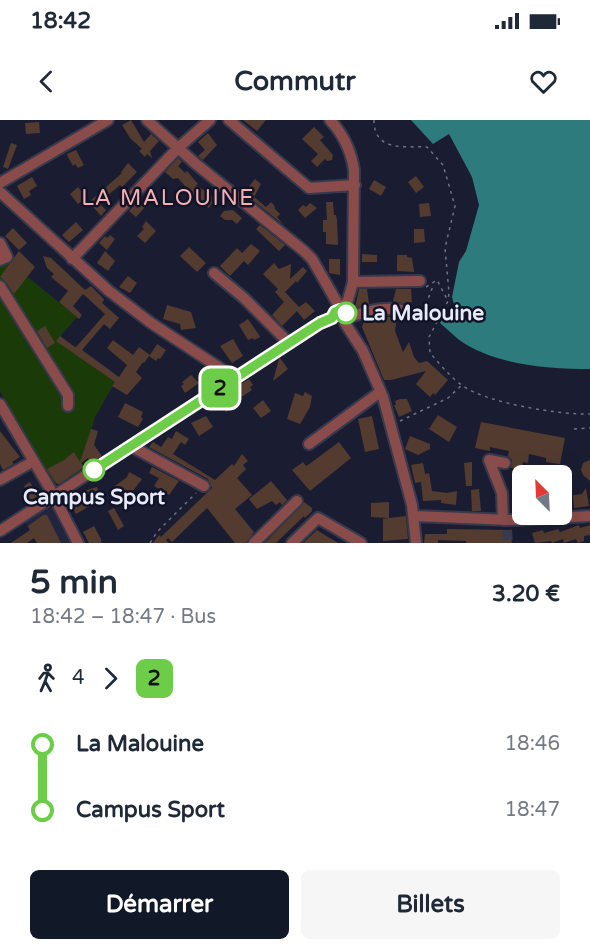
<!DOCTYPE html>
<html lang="fr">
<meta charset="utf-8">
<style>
:root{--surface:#fff;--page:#f6f6f7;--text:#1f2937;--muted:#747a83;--accent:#111827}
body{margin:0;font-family:"Varela Round",sans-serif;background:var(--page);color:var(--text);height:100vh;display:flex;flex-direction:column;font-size:22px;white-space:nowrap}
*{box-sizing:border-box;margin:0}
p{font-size:20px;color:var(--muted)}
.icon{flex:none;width:33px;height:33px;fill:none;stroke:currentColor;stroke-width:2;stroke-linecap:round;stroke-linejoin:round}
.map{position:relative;height:423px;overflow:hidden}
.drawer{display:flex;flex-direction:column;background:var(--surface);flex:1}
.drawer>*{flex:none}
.badge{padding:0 12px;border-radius:9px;font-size:21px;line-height:39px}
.needle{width:39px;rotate:336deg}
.tools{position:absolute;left:512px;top:345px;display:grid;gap:12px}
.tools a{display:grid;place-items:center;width:60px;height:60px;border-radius:9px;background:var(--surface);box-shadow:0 6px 24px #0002;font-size:30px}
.map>.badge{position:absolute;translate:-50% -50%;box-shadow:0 0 0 3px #fff}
.legs{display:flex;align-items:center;gap:9px;height:66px;padding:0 30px;font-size:20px}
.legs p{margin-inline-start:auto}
.head{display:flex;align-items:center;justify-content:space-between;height:102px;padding:0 30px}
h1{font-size:33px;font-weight:700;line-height:45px}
.button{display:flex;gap:12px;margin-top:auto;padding:12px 30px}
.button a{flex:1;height:69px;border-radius:9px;background:var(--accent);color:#fff;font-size:24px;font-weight:700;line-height:69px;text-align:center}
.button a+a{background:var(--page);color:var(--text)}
ul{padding:0 30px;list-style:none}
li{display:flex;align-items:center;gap:21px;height:66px;font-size:22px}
li i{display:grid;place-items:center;width:9px;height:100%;margin:0 8px;background:currentColor}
li i::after{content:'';width:15px;height:15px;margin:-8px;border:4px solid;border-radius:50%;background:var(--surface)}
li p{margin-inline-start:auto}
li:first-child i{background:linear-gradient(#0000 50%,currentColor 0)}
li:last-child i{background:linear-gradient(currentColor 50%,#0000 0)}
.status{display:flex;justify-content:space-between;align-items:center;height:42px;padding:0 30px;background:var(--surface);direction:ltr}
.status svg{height:16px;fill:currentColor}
header{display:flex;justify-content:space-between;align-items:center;height:78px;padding:0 30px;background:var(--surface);font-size:27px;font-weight:700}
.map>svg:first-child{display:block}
</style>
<div class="status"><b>18:42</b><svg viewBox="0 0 49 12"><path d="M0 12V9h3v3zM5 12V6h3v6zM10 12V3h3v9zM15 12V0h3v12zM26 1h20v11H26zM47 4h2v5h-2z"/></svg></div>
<header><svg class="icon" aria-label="back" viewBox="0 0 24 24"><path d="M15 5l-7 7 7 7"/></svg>Commutr<svg class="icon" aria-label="heart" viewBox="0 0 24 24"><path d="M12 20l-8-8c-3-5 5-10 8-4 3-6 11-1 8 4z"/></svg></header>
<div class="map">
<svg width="590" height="423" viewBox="0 0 590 423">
<rect width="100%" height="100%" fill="#1a1d31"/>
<path fill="#22253f" d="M46,387L52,388L70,423H37L25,402Z"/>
<path fill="#1a3b08" d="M0,117L18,149L77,197L57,220L115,262L95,297L80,351L59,364L51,363L0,271Z"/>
<path fill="#2d7b7c" d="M411,0H590V249C548,249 493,245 458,219C452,214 446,208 440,203L442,200C449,199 453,197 456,191L452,177L459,142L466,131L479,85L472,57L449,14L433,24Z"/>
<path fill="#533b2f" d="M131,0L144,22L151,14L159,21L150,31L152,38L147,34L145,37L139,31L142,29L130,18L122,5Z
M243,0H266L257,11Z
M39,2L40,13L26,14L25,3Z
M314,7L324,17L320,20L333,35L332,40L327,41L325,39L317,47L311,41L318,34L302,19Z
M208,13L217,25L203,40L198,36L205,30L198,22Z
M11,23L17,25L8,49L3,47Z
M76,30L84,45L78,48L75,44L73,46L68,37L67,34Z
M178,38L182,42L178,46L185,53L187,51L198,64L196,65L215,78L209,88L197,80L178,58L173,59L165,52Z
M128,43L137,52L122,67L120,65L99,83L106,90L101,96L89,82L122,53L121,52Z
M416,56L424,67L416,73L408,62Z
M32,57L37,66L29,71L31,75L24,79L17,66Z
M255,59L261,64L254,77L266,87L271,82L274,85L275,89L280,94L277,97L284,105L240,70L243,67L246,70Z
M374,60L386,67L381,76L369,69Z
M78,67L86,77L78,84L70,74Z
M138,81L145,87L136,97L129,91Z
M326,82H333L334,95H336L337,100L338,125L326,124V112H323V100H327Z
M310,83L317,88L305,98L298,90L303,85L306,87Z
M429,83L431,96L420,97L419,84Z
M233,90L242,98L237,104L232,100H225L220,96L224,91Z
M146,101L156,111L145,123L137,116L144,109L142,107Z
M76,102L83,110L69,122L62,115Z
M260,105L285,125L279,131L256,109Z
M13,108L27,123L19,130L5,116Z
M414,109H424L425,122L414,123Z
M110,115L115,119L107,130L99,123L105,116L107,118Z
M251,124L260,131L248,145L244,141L230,156L220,146L237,128L242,133Z
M189,127L206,143L197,152L180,136Z
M19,131L35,147L14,174L6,162L0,157Z
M105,131L115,141L108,151L97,143Z
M362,134L377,135V142H362Z
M397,135H407V137L412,138L414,152L397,151Z
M43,136L51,138L85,170L91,166L103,178L104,180L102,183L119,198L110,209L104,204L82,230L119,257L127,245L107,228L113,220L133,235L139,227L150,235L157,224L166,230L160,239L158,238L156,241L149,236L144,243L143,242L136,252L142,258L127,275L112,266L115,262L56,221L60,216L75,227L77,226L105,194L83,174L73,186L82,195L79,199L59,182L68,171L51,157L54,154L47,148Z
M329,139H340V155L329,153Z
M274,143L279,149L291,144L290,159L303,147L307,151L297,163L296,161L285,172L299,187L306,182L315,191L304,200L297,191L282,206L272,195L284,182L275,172L278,169L263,154Z
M128,156L137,163L130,173L119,167Z
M359,169H367L369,184L355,188Z
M396,169H411L412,182L406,184L393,181Z
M167,185L191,192L196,208L181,210L180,204L163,199Z
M380,197H397L395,211L403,232L409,222L414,237L419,243L427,241L448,260L435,275L433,273L430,277L416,264L426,251L391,260H384L362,207L364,200Z
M248,199L259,215L260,217L254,220L253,218L248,220L239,205Z
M45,206L55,223L47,228L37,211Z
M233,219L243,236L232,243L220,226Z
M280,238L288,249L273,261L279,239Z
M191,255L199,263L185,273L181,266L184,264L182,262Z
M249,259L253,265L250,267L252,270L237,280L239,283L226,292L222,285L229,277L226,273Z
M305,272L312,276L310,287L300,304L287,299L295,273L303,276Z
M400,279H407L412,291L399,297L394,285H396L395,281Z
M263,280L271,291L261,298L253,288Z
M125,283L143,292L141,297L143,299L138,307L118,297Z
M438,295L457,307L449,322L429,309Z
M206,296L213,307L199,316L191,303Z
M372,296L379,329L365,332L358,299Z
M481,302L565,318L560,344L546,342V338L529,334L528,343L523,342L521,350L511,348L512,340L508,336L509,331L490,327V331L475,328Z
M91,309L98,311L94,325L102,336L91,343L88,338L81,343L84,347L59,364L56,363L47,349L66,339V338L74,332L80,342Z
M0,311L20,337L12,342L14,344L3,350L0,344Z
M176,311L189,319L185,325L181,322L173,334L215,360L232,344L234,346L242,334L248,341L243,345L246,349L237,358L252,375L235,389L254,412L246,423H235L207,388L172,422L168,418L166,420L169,423H153L159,415L161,417L212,368L208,359L149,327L153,322L161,327L168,317L172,319Z
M410,316L430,324V329L418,335L405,329Z
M339,322L351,338L310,371L292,350L303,342L306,346L308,345Z
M590,340V361L583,355L581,350L583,343Z
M472,342V366H466L464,343Z
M423,343L425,354L429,353L432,371L447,373L457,371L456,385L441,383V380L423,381L421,362L415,363L411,345Z
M152,347L179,361L169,375L154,366L159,358L149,353Z
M129,352L142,359L132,372L119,380L111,369L127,357Z
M271,361L287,380L282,385L280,382L276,385L272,381L257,389L249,379Z
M30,362L38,376L26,383L21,375L27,371L24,366Z
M97,367L102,379L76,394L69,381L85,372L84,371Z
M586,368L589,386L574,388L573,375L582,374Z
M479,369L481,391H472L471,370Z
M304,382L312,388V391L305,398L304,396L276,423H265Z
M389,382V398L406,396L408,419L383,421V399L388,398L371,397V383Z
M114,388L124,406L118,410L108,391Z
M47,395L61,423H37L34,418L27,423H11L30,410L28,406L43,395Z
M579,405L580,408L590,405V415L584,416V421L578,423L576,419L564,423L563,419L552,423L551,421L535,423L532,413L543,410L544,413L558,409L560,412Z
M94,406L101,419V423H89L83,412Z
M447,409L510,410L512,423H466V421L438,420V423H424L425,414H447Z
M317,410L320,412L338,423H303Z"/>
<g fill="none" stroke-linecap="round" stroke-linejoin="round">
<path stroke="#393c4f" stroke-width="10" stroke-dasharray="10 5" stroke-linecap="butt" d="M507,410L508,423"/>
<defs>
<path id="minor" d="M147,0L196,44L304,131L312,139L339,186L340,190
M229,0L309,68L355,65
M330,0C344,15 351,30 354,50L353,162L348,180L342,191
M0,63L108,0
M0,72L109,171L151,203L226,252L233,260
M0,123L7,137L0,140
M72,139L178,28L210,0
M214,153L244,178L289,223
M353,162L420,161
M0,166L68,275V286
M347,198C367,191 390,184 410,193
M345,203L363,231L383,277L412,385L416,423
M0,284L49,367L78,423
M309,324L380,272
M131,326L204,366
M0,360L32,342
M415,396L512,400L590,396
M503,400L502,373L489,340L505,343
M0,411L320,203L332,198
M254,423L297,381
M292,423L318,398L361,423"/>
</defs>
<use href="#minor" stroke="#373a4d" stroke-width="14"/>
<path stroke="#6f7283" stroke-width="1.5" stroke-dasharray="3 4.5" stroke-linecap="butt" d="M374,0C374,32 404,26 427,27L443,45L455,86L445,128L449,173L448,181L429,217L430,233C440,244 450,257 463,266C487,283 560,295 590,294
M426,167L437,160L448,181
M418,196L422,195L433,166
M400,301L448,278L462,265
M574,309L590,308
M150,423L157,412L196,373"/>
<use href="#minor" stroke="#894c4a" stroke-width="10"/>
</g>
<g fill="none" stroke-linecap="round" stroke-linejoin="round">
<defs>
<path id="line-1" d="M94,350L320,203L332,198L335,192L340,190L346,193"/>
</defs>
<use href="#line-1" stroke="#fff" stroke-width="14"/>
<use href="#line-1" stroke="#6dcd48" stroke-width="9"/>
</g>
<g fill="#fff" stroke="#6dcd48" stroke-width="3">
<circle cx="346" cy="193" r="10"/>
<circle cx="94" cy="350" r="10"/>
</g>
<g text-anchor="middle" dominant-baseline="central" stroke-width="5" stroke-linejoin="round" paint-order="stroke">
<g font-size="21" font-weight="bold" fill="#e7eaf8" stroke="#111327" text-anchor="start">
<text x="362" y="193">La Malouine</text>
<text x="94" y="377" text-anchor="middle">Campus Sport</text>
</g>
<g font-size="22" letter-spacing="1.5" fill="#f5b0b3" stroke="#111327">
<text x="168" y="78">LA MALOUINE</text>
</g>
</g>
</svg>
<div class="tools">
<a><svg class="needle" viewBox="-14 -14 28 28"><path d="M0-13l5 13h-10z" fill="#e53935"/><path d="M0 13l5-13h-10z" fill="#747a83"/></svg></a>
</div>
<b class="badge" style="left:220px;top:268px;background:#6dcd48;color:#111">2</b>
</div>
<section class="drawer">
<div class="head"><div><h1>5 min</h1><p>18:42 – 18:47 · Bus</p></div><b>3.20 €</b></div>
<div class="legs"><svg class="icon" aria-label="walk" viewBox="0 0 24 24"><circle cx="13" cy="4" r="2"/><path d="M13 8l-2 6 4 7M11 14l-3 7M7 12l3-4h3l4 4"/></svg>4<svg class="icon" aria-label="forward" viewBox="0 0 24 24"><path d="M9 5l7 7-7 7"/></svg><b class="badge" style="background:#6dcd48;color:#111">2</b></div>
<ul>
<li><i style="color:#6dcd48"></i><b>La Malouine</b><p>18:46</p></li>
<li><i style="color:#6dcd48"></i><b>Campus Sport</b><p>18:47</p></li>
</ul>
<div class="button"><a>Démarrer</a><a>Billets</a></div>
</section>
